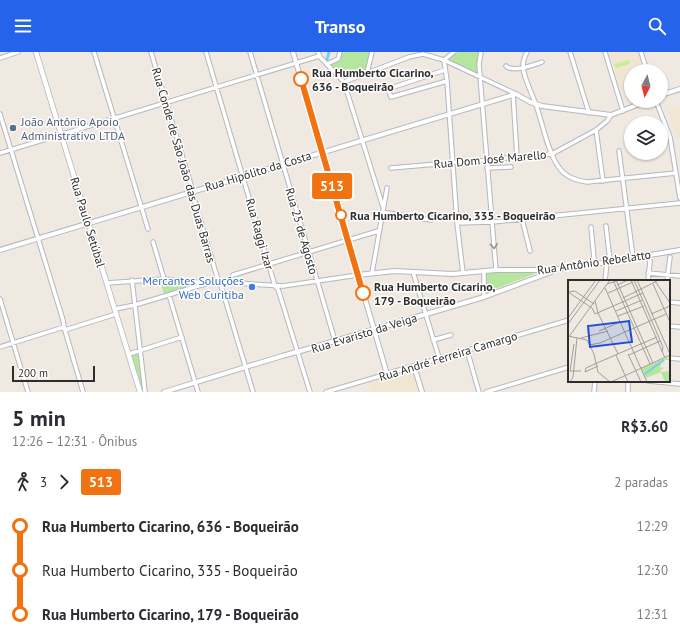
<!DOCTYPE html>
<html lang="pt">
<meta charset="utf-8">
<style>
:root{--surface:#fff;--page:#f7f7f7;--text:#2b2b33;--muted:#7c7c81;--accent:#2563eb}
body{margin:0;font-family:"PT Sans",sans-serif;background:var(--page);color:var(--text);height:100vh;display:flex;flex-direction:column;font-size:15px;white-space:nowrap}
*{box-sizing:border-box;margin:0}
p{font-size:13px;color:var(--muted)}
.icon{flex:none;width:22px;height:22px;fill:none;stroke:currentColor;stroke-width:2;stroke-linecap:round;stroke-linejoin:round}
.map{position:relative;height:340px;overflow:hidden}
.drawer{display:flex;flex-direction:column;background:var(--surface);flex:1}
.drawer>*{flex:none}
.badge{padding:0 8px;border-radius:3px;font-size:14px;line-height:26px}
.needle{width:26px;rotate:187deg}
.tools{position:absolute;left:624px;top:12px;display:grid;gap:8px}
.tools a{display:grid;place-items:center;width:44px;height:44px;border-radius:50%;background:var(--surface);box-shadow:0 1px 3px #0004;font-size:20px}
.scale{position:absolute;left:12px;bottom:10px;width:83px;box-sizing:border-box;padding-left:4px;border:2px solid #2e2e2e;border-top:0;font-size:11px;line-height:14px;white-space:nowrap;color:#2e2e2e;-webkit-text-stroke:3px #fff;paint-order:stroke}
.map>.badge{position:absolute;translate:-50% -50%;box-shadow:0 0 0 2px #fff}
.legs{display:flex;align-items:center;gap:6px;height:44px;padding:0 12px;font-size:13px}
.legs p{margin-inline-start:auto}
.head{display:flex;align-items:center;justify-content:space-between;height:68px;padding:0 12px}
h1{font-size:22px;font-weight:700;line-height:30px}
ul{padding:0 12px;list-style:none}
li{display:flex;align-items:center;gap:14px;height:44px;font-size:15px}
li i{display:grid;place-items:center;width:6px;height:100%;margin:0 5px;background:currentColor}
li i::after{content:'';width:10px;height:10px;margin:-5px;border:3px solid;border-radius:50%;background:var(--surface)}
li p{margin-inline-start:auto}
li:first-child i{background:linear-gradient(#0000 50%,currentColor 0)}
li:last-child i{background:linear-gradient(currentColor 50%,#0000 0)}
header{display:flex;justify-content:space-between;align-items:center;height:52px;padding:0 12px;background:var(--accent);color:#fff;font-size:18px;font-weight:700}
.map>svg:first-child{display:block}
</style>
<header><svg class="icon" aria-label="menu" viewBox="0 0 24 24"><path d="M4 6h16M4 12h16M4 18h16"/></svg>Transo<svg class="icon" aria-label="search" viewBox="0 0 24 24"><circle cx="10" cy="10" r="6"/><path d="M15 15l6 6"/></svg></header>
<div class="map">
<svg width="680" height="340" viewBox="0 0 680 340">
<rect width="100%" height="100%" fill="#efe9e1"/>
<path fill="#f0e6d1" d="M609,0H638L644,19H631V35L621,38Z
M680,54V85L677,86L668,59Z
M412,319L418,340H371L368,332Z"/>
<path fill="#b6e59e" d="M342,0H371L366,20L346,29L329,13L340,8Z
M459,0H478L477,22L447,8Z
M496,220H532L534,222L487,240L486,222Z
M160,229L197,232L164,242Z
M138,301L143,340L131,303Z"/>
<path fill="#c9ec9a" d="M629,8L630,12L616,16L614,12Z"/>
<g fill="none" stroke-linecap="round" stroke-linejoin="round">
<path stroke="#75cff0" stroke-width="3" d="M327,8L329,0"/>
<defs>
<path id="minor" d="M94,0L148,177
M151,0L191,133L192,140L218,228L220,230L253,340
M206,0L275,234L278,237L310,340
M250,0L335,289
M318,0L320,5L344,30L383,155
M454,0L444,8L447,29L457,171L463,221
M481,0L479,12L496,218
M527,0C524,5 523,9 523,15C524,27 532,41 536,53C543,72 547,98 558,114C565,125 575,128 587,130L676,121
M570,0L589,61
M605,0L623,59
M641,0L647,19
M0,6L18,0
M327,12L338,7L340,0
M506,14C513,21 534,13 542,10
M445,18L388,37L391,45L447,29
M367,21L372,0
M344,30L409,5L423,2L444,8L516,42
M513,42L517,105
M656,49L670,85L680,146
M0,62L63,268L64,275L83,340
M596,78L603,129
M619,99L633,205
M0,101L319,4
M391,116L552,102L596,78L607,69L611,63
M487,116L511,115
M382,160L431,168
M522,167L530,199
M457,171L492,170L680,151
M606,174L610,209
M591,175L594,207L598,211
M153,190L164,227
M484,219V245
M413,220L439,306
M372,221L387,136
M648,221L680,224
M233,223L378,179
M132,228L145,340
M605,229L607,210
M648,229L650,209
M667,229L670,205
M220,230L283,234L358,223
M107,231L164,227L206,231
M169,243L198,340
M0,247L28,340
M669,250L680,251
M115,257L135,253L218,228
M669,274L680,275
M65,278L116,262
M433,288L451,283
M0,295L64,275
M467,298L479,340
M129,302L182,285
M669,306L680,307
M414,314L569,268
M648,329L680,332
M326,340L387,322
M486,340L569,315
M594,340L595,329
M628,340V329"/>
<path id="tertiary" d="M293,0L387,322L414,314L422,340
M661,43L680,37
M0,198L516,42L530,50L542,54L611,63L647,49
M358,223L395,219L452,222L496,218H542L577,215L680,198
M164,340L282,304L311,296L484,245L562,216"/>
<path id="secondary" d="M36,0L140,340"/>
</defs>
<use href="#minor" stroke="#b4b7c1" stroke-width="5.5"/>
<use href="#tertiary" stroke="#b4b7c1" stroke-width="6"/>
<use href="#secondary" stroke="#b4b7c1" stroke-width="6"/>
<use href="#minor" stroke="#fff" stroke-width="3.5"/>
<use href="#tertiary" stroke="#fff" stroke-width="4"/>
<use href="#secondary" stroke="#fff" stroke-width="4.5"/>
</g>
<defs><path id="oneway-chevron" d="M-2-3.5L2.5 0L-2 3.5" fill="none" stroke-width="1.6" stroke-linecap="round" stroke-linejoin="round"/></defs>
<use stroke="#969696" href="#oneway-chevron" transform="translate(494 194) rotate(84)"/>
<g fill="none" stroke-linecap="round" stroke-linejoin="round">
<defs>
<path id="line-1" d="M301,27L363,241"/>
</defs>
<use href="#line-1" stroke="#fff" stroke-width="9"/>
<use href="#line-1" stroke="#f17210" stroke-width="6"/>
</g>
<g fill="#fff" stroke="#f17210" stroke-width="2">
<circle cx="301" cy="27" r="7"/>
<circle cx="341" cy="163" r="5"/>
<circle cx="363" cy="241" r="7"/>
</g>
<circle fill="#5c6f8a" stroke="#fff" stroke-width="1.5" cx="13" cy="76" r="4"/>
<circle fill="#3f7fe0" stroke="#fff" stroke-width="1.5" cx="252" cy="235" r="4"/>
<g text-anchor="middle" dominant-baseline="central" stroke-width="3" stroke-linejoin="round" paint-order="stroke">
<g font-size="12" font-weight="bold" fill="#2e2e2e" stroke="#fff" text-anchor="start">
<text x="312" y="20">Rua Humberto Cicarino,<tspan x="312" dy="14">636 - Boqueirão</tspan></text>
<text x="350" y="163">Rua Humberto Cicarino, 335 - Boqueirão</text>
<text x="374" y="234">Rua Humberto Cicarino,<tspan x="374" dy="14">179 - Boqueirão</tspan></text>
</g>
<g font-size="12" fill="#4e5e75" stroke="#fff" text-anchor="start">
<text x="21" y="69">João Antônio Apoio<tspan x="21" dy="14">Administrativo LTDA</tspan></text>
</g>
<g font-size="12" fill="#2e2e2e" stroke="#fff">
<text transform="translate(490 107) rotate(-5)">Rua Dom José Marello</text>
<text transform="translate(184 113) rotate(74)">Rua Conde de São João das Duas Barras</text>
<text transform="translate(258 119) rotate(-17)">Rua Hipólito da Costa</text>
<text transform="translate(88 170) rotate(73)">Rua Paulo Setúbal</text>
<text transform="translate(302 179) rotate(74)">Rua 25 de Agosto</text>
<text transform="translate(260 182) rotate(74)">Rua Raggi Izar</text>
<text transform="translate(594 210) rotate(-8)">Rua Antônio Rebelatto</text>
<text transform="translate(364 281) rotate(-17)">Rua Evaristo da Veiga</text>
<text transform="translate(448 304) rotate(-17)">Rua André Ferreira Camargo</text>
</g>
<g font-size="12" fill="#366cbe" stroke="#fff" text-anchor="end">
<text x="244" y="228">Mercantes Soluções<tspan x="244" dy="14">Web Curitiba</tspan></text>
</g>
</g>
<g transform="translate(568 228)">
<rect width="102" height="102" fill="#efe9e1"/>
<path d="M100,77L101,80H94L92,87L96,88L92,90L94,92L102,91V100L97,102L93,92L78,98L73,88Z" fill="#b6e59e"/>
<path fill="none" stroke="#75cff0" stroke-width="2" d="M77,94L96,80"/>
<path fill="none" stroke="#a29e99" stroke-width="1" d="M45,0L82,84M48,0L85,83M63,0L97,78M66,0L95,67L94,72M69,0L102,74M87,1L102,23M39,4L52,0M85,4L102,42M49,5L60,0M37,8L79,102M0,12L24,28L27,34L75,13M1,12L7,11L26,24M40,13L65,2M55,18L91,0M27,21L30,33M48,31L74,20M30,33L50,74M83,34L102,26M50,36L76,26M0,38L28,0M0,44L32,0M31,51L52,42M0,56L19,60L26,74L30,92L42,102M0,58L42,0M13,58L40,51M6,64L2,91H13M21,65L32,63L98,34M60,74L73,102M48,75L60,102M61,75L92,61M29,83L89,57M17,92L18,88L29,83M17,92L30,86M2,102L5,97L9,58M43,102L102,75"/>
<path fill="#1d4ed8" fill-opacity="0.15" stroke="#1d4ed8" stroke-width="2" d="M61,41L64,62L22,67L20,46Z"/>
<rect width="102" height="102" fill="none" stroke="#2e2e2e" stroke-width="2"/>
</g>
</svg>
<div class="tools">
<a><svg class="needle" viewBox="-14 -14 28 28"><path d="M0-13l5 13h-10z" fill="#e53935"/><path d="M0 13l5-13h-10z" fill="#7c7c81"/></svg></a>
<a><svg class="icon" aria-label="layers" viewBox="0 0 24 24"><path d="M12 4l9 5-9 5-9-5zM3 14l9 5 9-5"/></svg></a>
</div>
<div class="scale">200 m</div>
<b class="badge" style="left:332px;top:134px;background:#f17210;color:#fff">513</b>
</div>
<section class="drawer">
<div class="head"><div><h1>5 min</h1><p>12:26 – 12:31 · Ônibus</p></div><b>R$3.60</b></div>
<div class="legs"><svg class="icon" aria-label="walk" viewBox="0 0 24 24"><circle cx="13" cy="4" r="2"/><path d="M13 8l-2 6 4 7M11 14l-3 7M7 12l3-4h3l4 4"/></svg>3<svg class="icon" aria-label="forward" viewBox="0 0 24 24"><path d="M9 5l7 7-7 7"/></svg><b class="badge" style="background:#f17210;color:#fff">513</b><p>2 paradas</p></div>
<ul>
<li><i style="color:#f17210"></i><b>Rua Humberto Cicarino, 636 - Boqueirão</b><p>12:29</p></li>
<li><i style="color:#f17210"></i><span>Rua Humberto Cicarino, 335 - Boqueirão</span><p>12:30</p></li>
<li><i style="color:#f17210"></i><b>Rua Humberto Cicarino, 179 - Boqueirão</b><p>12:31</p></li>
</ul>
</section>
